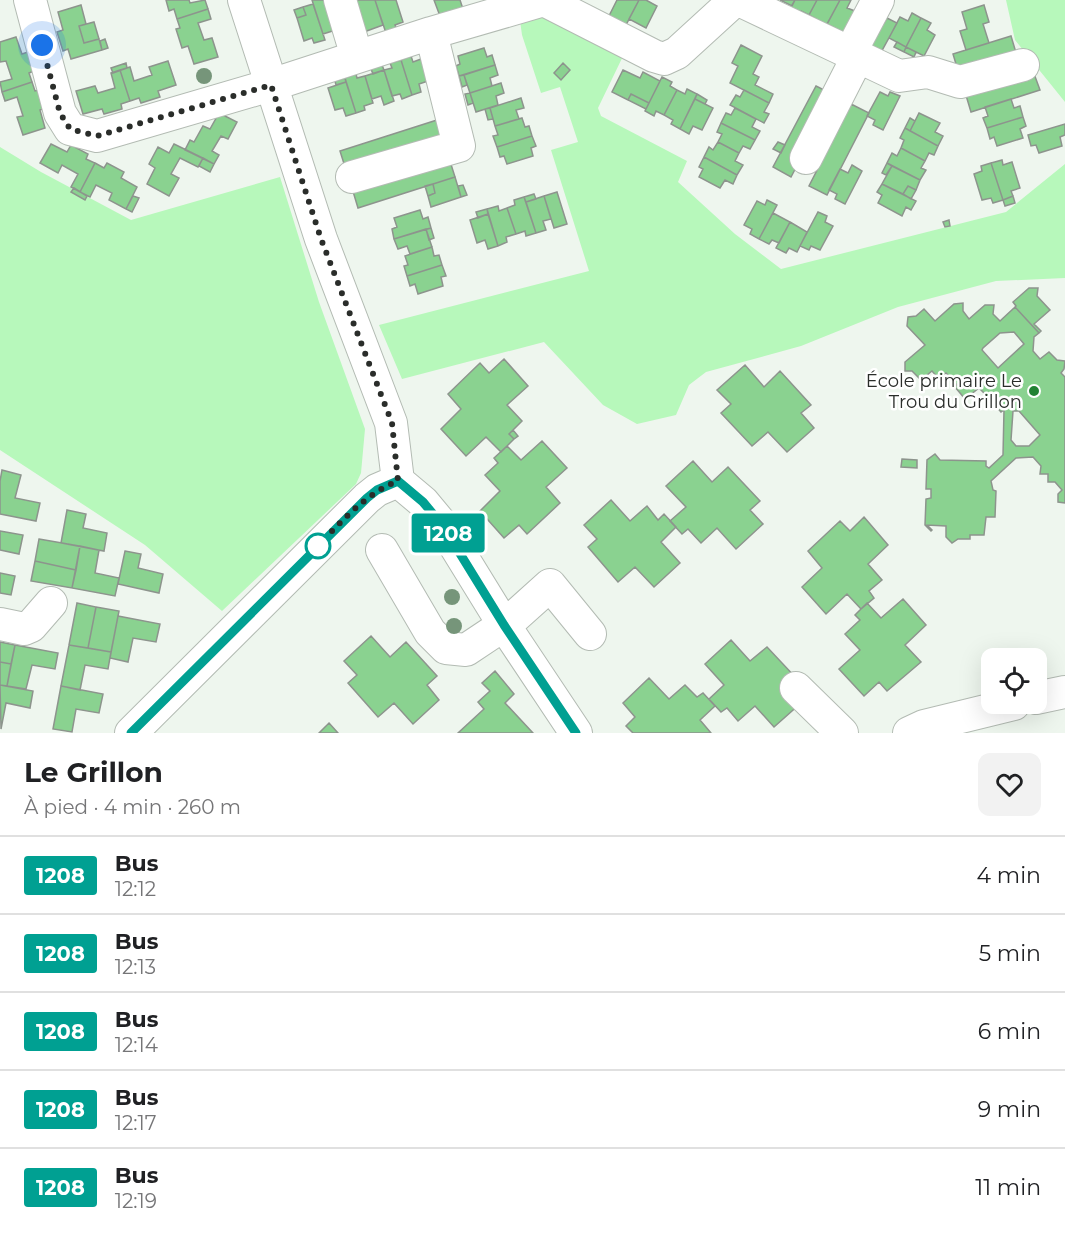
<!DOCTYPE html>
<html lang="fr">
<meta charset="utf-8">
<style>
:root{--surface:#fff;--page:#f2f2f2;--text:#202124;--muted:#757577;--line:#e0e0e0}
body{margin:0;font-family:Montserrat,sans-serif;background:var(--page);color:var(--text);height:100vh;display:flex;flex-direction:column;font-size:22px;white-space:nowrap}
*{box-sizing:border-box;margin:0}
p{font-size:20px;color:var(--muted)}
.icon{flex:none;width:33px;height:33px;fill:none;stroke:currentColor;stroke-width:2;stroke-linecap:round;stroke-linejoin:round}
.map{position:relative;height:733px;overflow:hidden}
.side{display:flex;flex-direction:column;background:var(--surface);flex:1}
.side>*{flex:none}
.badge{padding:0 12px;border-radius:4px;font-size:21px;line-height:39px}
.tools{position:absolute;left:981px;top:648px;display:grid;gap:12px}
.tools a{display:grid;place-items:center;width:66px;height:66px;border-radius:12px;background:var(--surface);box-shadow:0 6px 24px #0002;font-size:30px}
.you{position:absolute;width:30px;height:30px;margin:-15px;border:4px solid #fff;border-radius:50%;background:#1a73e8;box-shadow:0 0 0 9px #1a73e833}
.map>.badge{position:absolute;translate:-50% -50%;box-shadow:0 0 0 3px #fff}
.round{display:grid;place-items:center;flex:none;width:63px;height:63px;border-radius:12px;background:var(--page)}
.summary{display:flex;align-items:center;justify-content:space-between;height:102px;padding:0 24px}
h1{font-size:28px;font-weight:700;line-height:45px}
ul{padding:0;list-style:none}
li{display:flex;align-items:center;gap:18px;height:78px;padding:0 24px;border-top:2px solid var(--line)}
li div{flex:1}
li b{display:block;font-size:22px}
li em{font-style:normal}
li .badge{min-width:66px;font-weight:700;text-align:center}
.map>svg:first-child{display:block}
</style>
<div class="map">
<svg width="1065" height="733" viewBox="0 0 1065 733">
<rect width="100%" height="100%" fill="#eef6ee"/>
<path fill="#b7f8bb" d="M1006,0H1065V102L1015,40Z
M534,9L625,52L598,108L601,116L687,161L678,182L735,234L781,269L1006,212L1065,164V278L996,281L898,307L801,346L706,372L689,385L676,415L637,424L603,405L544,342L402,379L379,325L589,271L551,150L578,142L560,87L541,93L522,35L519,13Z
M0,147L41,172L131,220L280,177L319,302L365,429L361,473L356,484L222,611L145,545L0,450Z"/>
<path fill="#8ad290" stroke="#8d948d" stroke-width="1.5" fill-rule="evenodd" d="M166,0H189L190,3L205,0L208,9L177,19L174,9L169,11Z
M312,0H333L342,28L323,34Z
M353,0H375L383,25L364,32Z
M375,0H396L403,22L395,25L397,30L386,33Z
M434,0H460L463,9L440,16Z
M617,0H639L626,25L609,16Z
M639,0H646L657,6L646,28L629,19Z
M780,0H795L792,6Z
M795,0H817L809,15L801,11L799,16L789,10Z
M817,0H840L825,28L814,23L816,19L809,15Z
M840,0H851L847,8L855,11L844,33L827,24Z
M313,4L325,40L314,43L312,38L304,41L297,18L306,15L303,7Z
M81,5L86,24L79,26L84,43L99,39L102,50L71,59L68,49L63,51L57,32L63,30L58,12Z
M984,5L989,22L983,24L989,43L966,50L960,31L967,29L962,12Z
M303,7L306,15L297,18L294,10Z
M208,9L211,19L198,23L204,40L212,38L218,57L194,64L188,46L182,48L176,29L180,28L177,19Z
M912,13L921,18L906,47L889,38L900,17L908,21Z
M887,18L897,23L879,56L864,43L877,19L884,23Z
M921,18L931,23L927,30L935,35L924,56L906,47Z
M94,22L99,39L84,43L79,26Z
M1011,36L1017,56L959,74L953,54Z
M16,37L22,54L28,52L34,71L29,73L32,82L2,92L0,82L12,79L6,61L0,62V42Z
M105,39L108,48L102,50L100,41Z
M897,42L906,47L904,52L894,47Z
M741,45L762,56L753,74L759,77L755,85L773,94L769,103L730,83L738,66L732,63Z
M906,47L916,52L914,57L904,52Z
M484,48L487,57L492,55L495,65L459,76L456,66L460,64L458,56Z
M411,56L413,62L421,59L428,81L419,84L421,92L412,95L401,60Z
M401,60L412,95L402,99L400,94L392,96L384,70L392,68L390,63Z
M168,61L176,85L158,91L160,97L141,103L139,98L130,101L120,70L130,67L134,81L152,75L149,67Z
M126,63L127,68L113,73L111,68Z
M563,63L570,70L561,80L554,73Z
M382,65L384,70L373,74L371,69Z
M495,65L498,75L490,78L492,86L470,93L464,75Z
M120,70L130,101L121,104L122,109L104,114L102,109L83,114L76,91L95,86L98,93L115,88L111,73Z
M384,70L394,101L384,105L381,96L372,99L365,76Z
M623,70L640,78L643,72L660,81L649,103L631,94L628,100L612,92Z
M1033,71L1040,90L971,112L965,92Z
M356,74L357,78L365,76L373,103L364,106L365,110L356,113L345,78Z
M464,75L467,85L462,87L459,76Z
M662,77L672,82L670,86L677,90L664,115L656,111L654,116L645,111Z
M345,78L346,82L336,85L335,81Z
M32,82L35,91L40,90L46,108L40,110L45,128L23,135L17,117L23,116L17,97L5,101L2,92Z
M346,82L356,113L346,116L343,108L335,110L328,88Z
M501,83L504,93L496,96L498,105L476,112L470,93Z
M816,86L834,95L791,177L773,167Z
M687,89L697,94L680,129L671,124L673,120L664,115L677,90L685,94Z
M744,90L769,103L764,112L769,114L764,123L730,105L736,95L740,97Z
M880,92L888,96L890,92L900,96L883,130L873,125L875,120L867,116Z
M470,93L473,103L468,105L465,94Z
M631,94L649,103L646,109L628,100Z
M697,94L707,100L705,104L695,99Z
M521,98L524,108L516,110L519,119L495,126L490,108Z
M695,99L713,108L702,130L693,126L689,134L680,129Z
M1011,99L1014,108L1020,106L1023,117L987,128L983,118L988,116L985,107Z
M851,104L869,113L827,195L809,186Z
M490,108L493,119L488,120L485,109Z
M735,108L756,119L752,127L760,131L755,140L721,123L726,113L731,115Z
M219,113L237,122L228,139L221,136L212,151L219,155L214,164L185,150L190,140L194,142L203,126L210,129Z
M919,113L940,123L935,132L943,136L938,146L910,131Z
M1023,117L1026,126L1020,129L1023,138L997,146L994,137L990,139L987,128Z
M522,118L525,127L529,126L532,136L497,147L493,136L498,135L495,126Z
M910,118L915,121L910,131L905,128Z
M437,120L443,139L346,170L340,151Z
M721,123L755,140L750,149L743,146L739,153L718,142L722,134L717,132Z
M1065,124V135L1060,137L1062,146L1039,153L1036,145L1031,146L1028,135Z
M905,128L938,146L934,155L929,153L925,161L901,148L904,140L900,138Z
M532,136L536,146L531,148L533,156L507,164L504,156L500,157L497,147Z
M718,142L739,153L735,161L743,165L737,175L704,157L709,147L713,150Z
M778,142L785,145L781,153L773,149Z
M51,144L67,152L71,145L88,154L86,159L95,163L80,192L71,187L78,174L62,165L58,173L40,163Z
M174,144L203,158L198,167L180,158L171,174L179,178L169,196L147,184L155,168L149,164L158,147L169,153Z
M901,148L925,161L921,168L926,170L920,180L887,163L892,153L897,156Z
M704,157L737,175L733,184L725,180L720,188L699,177L703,169L699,167Z
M203,158L214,164L210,172L199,166Z
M449,158L455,177L358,208L352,188Z
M1002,160L1003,165L1012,162L1020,188L1011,191L1013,196L1003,200L991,163Z
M95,163L104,168L107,163L124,172L121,178L137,187L126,209L109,200L112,193L96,185L90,197L80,192Z
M887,163L892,166L886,175L882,173Z
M991,163L1003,200L993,203L991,198L982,200L974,174L982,171L981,166Z
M852,165L862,171L845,204L835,199L837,194L829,190L840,169L848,173Z
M892,166L920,180L916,190L908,186L903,194L882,184Z
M455,177L461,197L431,207L428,196L435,193L433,184Z
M433,184L435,193L428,196L425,186Z
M882,184L916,201L911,210L906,207L902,216L878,203L882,195L877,192Z
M463,185L467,195L461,197L458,186Z
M908,186L916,190L911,199L903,194Z
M74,188L87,196L85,200L71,192Z
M557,192L567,224L554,228L544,196Z
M534,194L536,199L526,202L524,197Z
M133,196L139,198L132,212L126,209Z
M544,196L551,219L543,221L546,230L536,233L526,202Z
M1013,196L1015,203L1005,206L1003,200Z
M524,197L536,233L526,236L525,231L516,234L507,208L515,205L514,200Z
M767,200L777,205L759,239L750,234L752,229L744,225L757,201L765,205Z
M498,206L499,211L507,208L516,234L506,237L507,242L498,246L487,209Z
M487,209L488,214L478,218L476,212Z
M420,210L423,219L428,217L431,228L394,239L392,229L397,227L394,218Z
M818,212L827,216L825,222L833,226L820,250L811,246L809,250L800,246Z
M773,213L790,222L779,243L772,240L769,244L759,239Z
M488,214L498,246L488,249L485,240L477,243L470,220Z
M949,220L950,226L945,227L943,222Z
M790,222L807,232L797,252L789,248L786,253L776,248Z
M431,228L434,238L429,240L426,229Z
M426,229L432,247L410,254L407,246L398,249L394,239Z
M432,247L434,256L439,255L442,265L407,276L404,266L408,265L405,256Z
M442,265L446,276L441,277L443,286L418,294L415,284L410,286L407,276Z
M1029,288H1038L1037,296L1050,310L1034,324L1041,331L1039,333L1015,307L1016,306L1013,302Z
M963,303V311L969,319L985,305H994L993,314L1000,321L1015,307L1039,333L1034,337L1033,351L1040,359L1049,352L1057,360L1065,361L1064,369L1061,373L1065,377V503L1058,502V494L1062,490L1055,482H1048V474H1040L1041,466L1033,457L1016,458L991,481L993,490L996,491L995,517H986L984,535H970V539H958L952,543L946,537V526L927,525L932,530L931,531L925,525L926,499L931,498V489H926L927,460L935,454L940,460L986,461V466L989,468L1003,455L1004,410L1001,412L994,404L985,403L986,395L979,388L965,399L955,387L957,385L946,373L939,379L932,371L921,380L912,371H905V362L925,345L907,326L908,317L916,316L924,309L935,321L954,304ZM1014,332L1024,344L998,368L982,350L983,348L1000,333ZM1013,411H1019L1040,435L1029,446H1016L1011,440Z
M504,359L528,386L507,405L522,421L509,434L514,439L501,452L486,437L466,456L441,429L461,409L448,394L480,363L489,373Z
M745,365L764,387L780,371L811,405L801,413L814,428L787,452L768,432L752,446L721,413L731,404L717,390Z
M513,430L518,436L514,439L509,434Z
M542,441L567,468L546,487L560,503L527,534L519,525L504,538L480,511L500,491L485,475L498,463L494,458L507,446L521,460Z
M902,459L917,460V468L901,467Z
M693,461L712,482L728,467L760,501L750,510L763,524L736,549L717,528L701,543L688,529L682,534L670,521L686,507L666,486Z
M2,470L21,475L15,498L40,503L36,521L0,514V481Z
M611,500L630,521L647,506L658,520L664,514L676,527L661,542L680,563L654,587L635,567L618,582L588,547L597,539L584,525Z
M67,510L86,514L83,528L107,533L104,551L61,543Z
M864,517L888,545L868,564L882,580L869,591L874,598L861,609L847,594L826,614L802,587L822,568L808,551L840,521L850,531Z
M0,531L23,535L19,554L0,550Z
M39,539L80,546L76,570L35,561Z
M80,546L99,550L95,573L119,578L115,596L72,588Z
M125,551L141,554L138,568L163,574L159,593L118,584Z
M35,561L76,570L72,588L31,581Z
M0,573L15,576L11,595L0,593Z
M903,599L926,625L905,645L921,662L887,691L879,682L864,696L839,669L860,650L845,634L860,620L855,615L867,603L881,618Z
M77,603L96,607L88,648L69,645Z
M96,607L119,611L111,652L88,648Z
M118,616L160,624L156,642L133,638L128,662L110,658Z
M371,636L390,657L406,642L437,676L427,685L439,700L413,724L394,703L378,717L348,683L357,675L344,661Z
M731,640L750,661L767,647L798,680L801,703L774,727L755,706L738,721L727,708L721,712L709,699L724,685L705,664Z
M0,642L15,645L11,664L0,662Z
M15,645L58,653L55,669L32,665L26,689L7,686Z
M69,645L111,652L108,669L85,665L80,690L61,686Z
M1013,651L1015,658H1003L1002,654Z
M0,662L11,664L7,686L0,685Z
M495,671L514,694L505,703L533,733H458L484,709L478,702L490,691L482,683Z
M649,678L669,699L685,685L697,697L703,693L715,706L700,720L711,733H633L626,726L635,717L623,703Z
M0,685L33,691L30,708L6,703L1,729Z
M61,686L103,694L99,713L76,709L72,732L53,729Z
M329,723L338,733H319Z"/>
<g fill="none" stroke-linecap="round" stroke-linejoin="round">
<defs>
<path id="minor" d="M30,0L60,113L70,129L97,136L271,85L431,33L544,0L654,56L664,59L677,53L735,0
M244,0L321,239L391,423L398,481L423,502L443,526L504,625L576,733
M340,0L357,57
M739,0L899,76L928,72L960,82L1023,65
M850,53L878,0
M806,158L857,58
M352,177L459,146L431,33
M382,550L430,632L446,648L466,650L511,620L550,585L590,634
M0,624L24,629L31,626L51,603
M796,688L842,733
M1036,698L1065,692
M131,733L367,498L377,490L398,481
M909,733L924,726L1014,704"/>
</defs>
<use href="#minor" stroke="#b3bbb3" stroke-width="34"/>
<use href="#minor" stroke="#fff" stroke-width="32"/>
</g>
<g fill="#76957a">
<circle cx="204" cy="76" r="8"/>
<circle cx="452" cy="597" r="8"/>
<circle cx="454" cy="626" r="8"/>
</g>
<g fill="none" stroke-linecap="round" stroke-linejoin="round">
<defs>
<path id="line" d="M131,733L367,498L377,490L398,481L423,502L443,526L504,625L576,733"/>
</defs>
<use href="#line" stroke="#fff" stroke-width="14"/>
<use href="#line" stroke="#00a092" stroke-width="9"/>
<path stroke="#2a2d2a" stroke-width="6" stroke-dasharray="0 10.8" d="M42,45L60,113L70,129L97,136L271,85L321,239L392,423L398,481C364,494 340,524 314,549L318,546"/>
</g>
<circle fill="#228133" stroke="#fff" stroke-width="2" cx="1034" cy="391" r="6"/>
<circle fill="#fff" stroke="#00a092" stroke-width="3" cx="318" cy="546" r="12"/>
<g text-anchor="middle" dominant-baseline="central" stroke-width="5" stroke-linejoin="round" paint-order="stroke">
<g font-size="18" fill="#2a2d2a" stroke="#fff" text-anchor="end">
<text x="1022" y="381">École primaire Le<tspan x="1022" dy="21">Trou du Grillon</tspan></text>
</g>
</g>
</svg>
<div class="tools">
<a><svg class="icon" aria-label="locate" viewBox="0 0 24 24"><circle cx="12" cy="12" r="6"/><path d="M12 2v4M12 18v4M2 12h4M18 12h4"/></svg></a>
</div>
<div class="you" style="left:42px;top:45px"></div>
<b class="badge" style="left:448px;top:533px;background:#00a092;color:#fff">1208</b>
</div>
<section class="side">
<div class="summary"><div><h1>Le Grillon</h1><p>À pied · 4 min · 260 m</p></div><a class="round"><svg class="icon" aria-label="heart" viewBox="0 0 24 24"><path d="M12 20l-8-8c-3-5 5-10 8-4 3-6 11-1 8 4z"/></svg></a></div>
<ul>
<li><span class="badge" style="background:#00a092;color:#fff">1208</span><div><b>Bus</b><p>12:12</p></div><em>4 min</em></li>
<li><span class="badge" style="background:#00a092;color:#fff">1208</span><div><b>Bus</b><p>12:13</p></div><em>5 min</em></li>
<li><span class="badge" style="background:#00a092;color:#fff">1208</span><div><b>Bus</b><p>12:14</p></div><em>6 min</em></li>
<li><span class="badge" style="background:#00a092;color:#fff">1208</span><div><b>Bus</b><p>12:17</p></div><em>9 min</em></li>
<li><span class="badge" style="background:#00a092;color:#fff">1208</span><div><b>Bus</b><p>12:19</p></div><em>11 min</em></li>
</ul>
</section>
